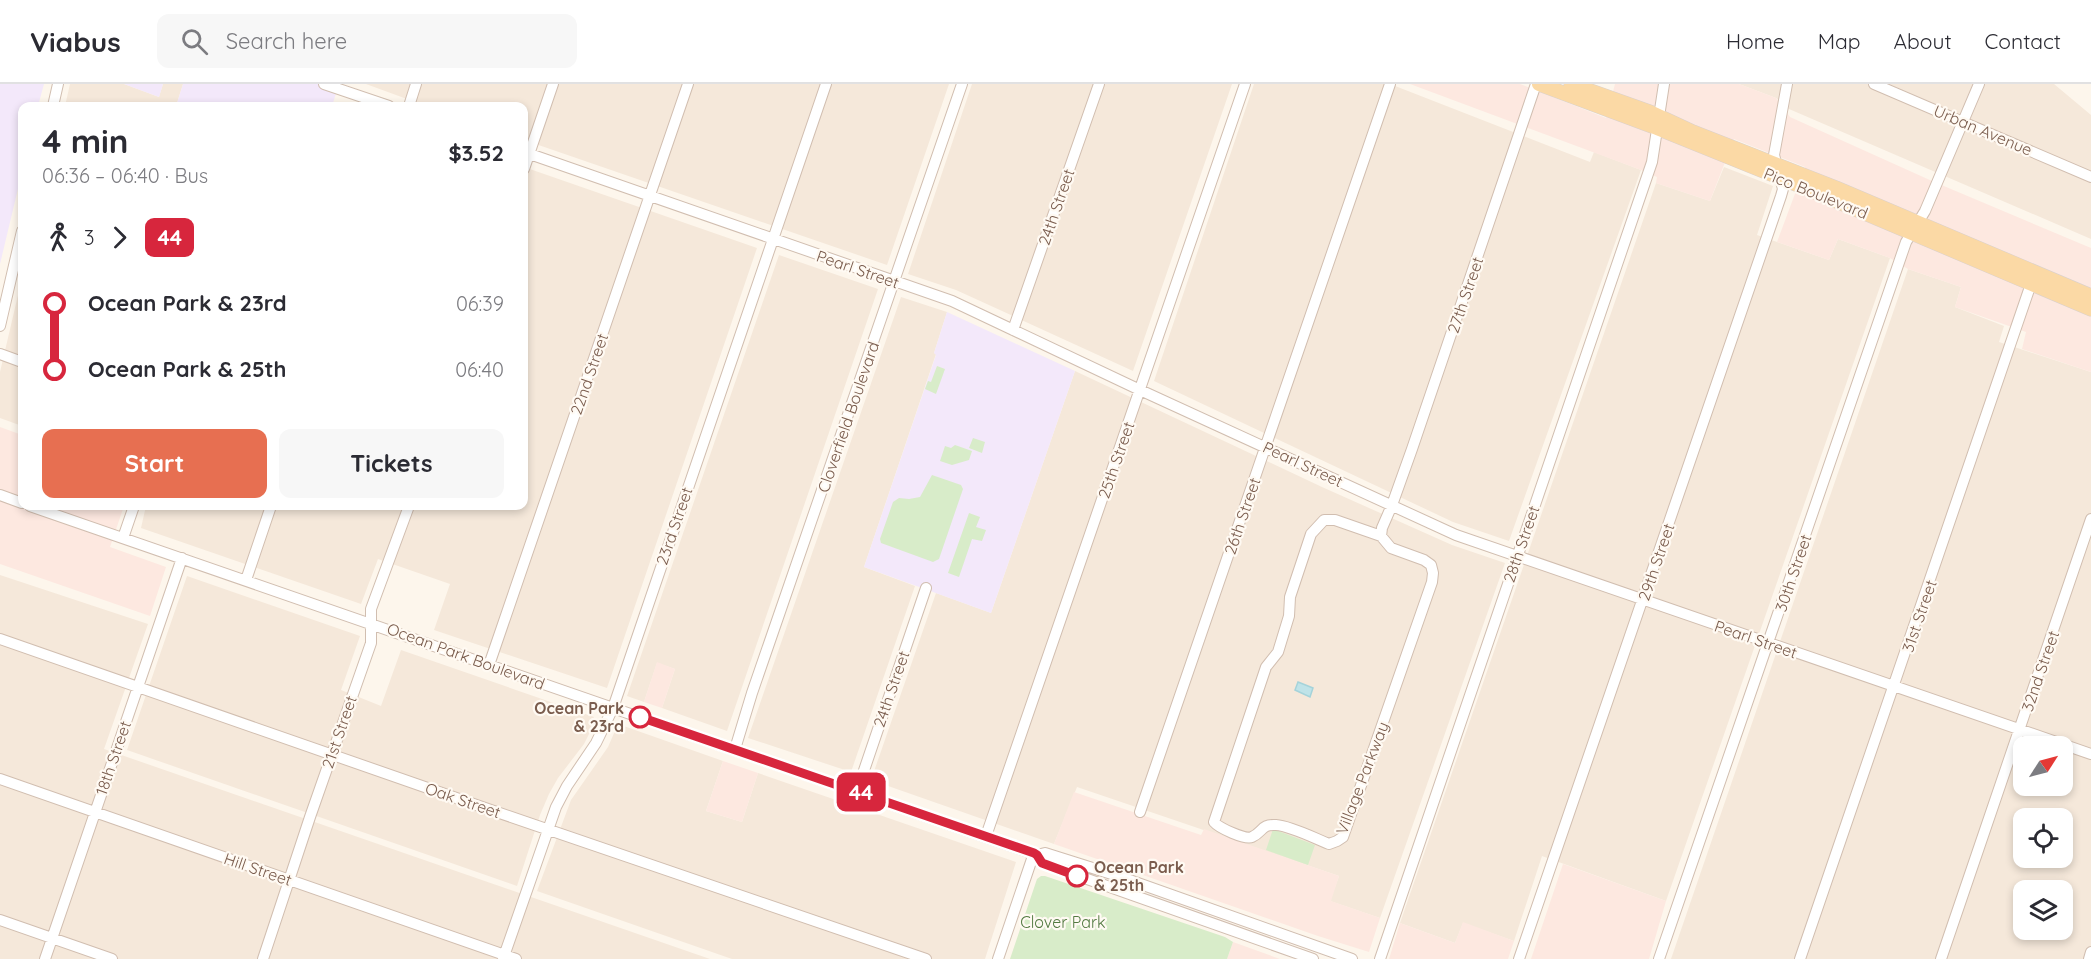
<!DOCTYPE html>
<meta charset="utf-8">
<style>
:root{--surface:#fff;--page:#f7f7f7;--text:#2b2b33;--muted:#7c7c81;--line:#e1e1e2;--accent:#e76f51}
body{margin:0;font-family:Quicksand,sans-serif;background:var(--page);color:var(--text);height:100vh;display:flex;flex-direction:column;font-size:22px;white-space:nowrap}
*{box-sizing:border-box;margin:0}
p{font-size:20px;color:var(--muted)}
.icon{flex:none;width:33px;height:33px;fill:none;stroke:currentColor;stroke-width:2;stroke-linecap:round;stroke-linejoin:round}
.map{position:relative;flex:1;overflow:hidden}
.drawer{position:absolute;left:18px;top:18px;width:510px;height:408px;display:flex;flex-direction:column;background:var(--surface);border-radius:12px;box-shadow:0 3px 9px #0003}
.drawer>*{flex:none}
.badge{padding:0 12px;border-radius:9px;font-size:21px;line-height:39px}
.needle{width:39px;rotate:54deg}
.controls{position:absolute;left:2013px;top:652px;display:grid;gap:12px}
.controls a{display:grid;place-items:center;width:60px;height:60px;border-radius:12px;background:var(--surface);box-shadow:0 3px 9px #0003;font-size:30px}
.map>.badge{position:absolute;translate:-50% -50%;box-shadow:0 0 0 3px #fff}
.legs{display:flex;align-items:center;gap:9px;height:66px;padding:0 24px;font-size:20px}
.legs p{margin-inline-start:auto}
.head{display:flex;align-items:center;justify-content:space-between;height:102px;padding:0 24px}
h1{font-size:33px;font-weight:800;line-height:45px}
.primary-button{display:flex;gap:12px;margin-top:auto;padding:12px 24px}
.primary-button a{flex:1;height:69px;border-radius:12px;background:var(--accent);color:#fff;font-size:24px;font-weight:800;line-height:69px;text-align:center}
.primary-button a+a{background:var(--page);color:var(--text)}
ul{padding:0 24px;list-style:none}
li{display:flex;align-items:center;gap:21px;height:66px;font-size:22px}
li i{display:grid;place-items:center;width:9px;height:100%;margin:0 8px;background:currentColor}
li i::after{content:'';width:15px;height:15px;margin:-8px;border:4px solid;border-radius:50%;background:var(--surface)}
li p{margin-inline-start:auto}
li:first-child i{background:linear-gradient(#0000 50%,currentColor 0)}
li:last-child i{background:linear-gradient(currentColor 50%,#0000 0)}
header{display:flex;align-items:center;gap:36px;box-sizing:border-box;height:84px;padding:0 30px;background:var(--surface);border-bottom:2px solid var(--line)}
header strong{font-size:28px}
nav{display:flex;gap:33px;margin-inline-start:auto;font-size:21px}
.search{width:420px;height:54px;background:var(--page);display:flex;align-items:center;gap:15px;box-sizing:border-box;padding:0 21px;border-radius:12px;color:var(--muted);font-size:22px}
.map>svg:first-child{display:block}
</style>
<header>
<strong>Viabus</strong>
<div class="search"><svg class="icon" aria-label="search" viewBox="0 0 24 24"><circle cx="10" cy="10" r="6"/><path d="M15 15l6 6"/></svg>Search here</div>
<nav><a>Home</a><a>Map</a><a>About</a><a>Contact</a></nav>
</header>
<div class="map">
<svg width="2091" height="875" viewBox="0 0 2091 875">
<rect width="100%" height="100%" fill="#fdf6ec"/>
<path fill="#f5e8da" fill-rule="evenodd" d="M70,0H124L159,13L163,0H183L177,19L185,22H65Z
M366,0H949L887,181L524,56V22H426Z
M972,0H1232L1133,287L956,206L908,190Z
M1254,0H1390L1590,78L1594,68L1641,86L1509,457L1453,438L1154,297Z
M1739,0H2054L2091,31V155L1789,25L1776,14Z
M524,83L757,164L607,604L434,546L450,500L378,475L361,520L141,444L146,422H524Z
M1724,83L1773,102L1757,151L1829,176L1838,155L1890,174L1666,817L1542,772L1514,857L1463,839L1455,859L1400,839L1656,99L1710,117Z
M779,171L878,205L727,647L662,624L675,585L657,579L644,618L627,612Z
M1908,185L1961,203L1955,223L2004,242L1999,258L2091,288V875H1671ZM2024,663H2062V702H2024ZM2024,735H2062V774H2024ZM2024,807H2062V846H2024Z
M22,194V342L0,334V288Z
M901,213L947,228L934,269L936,270L864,483L915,502L851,688L748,654Z
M1075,287L1322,403L1452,461L1505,479L1380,834L1330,817L1339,792L1077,703L1054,760L871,696L936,509L991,529Z
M0,491L148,540L104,665L710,875H0Z
M187,492L360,552L341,606L381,622L401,566L594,633L592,644L584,660L558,694L549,710L540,731L517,802L127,666Z
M618,640L723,677L706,727L742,738L758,689L1016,778L985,875H732L537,807L571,716L608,663Z"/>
<path fill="#fde8e0" d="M1410,0H1520L1606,34L1615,0H1739L1776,14L1790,33L1932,97L2091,164V288L2022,265L2026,248L1955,223L1961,203L1908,185L1890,174L1838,155L1829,176L1777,158L1805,83L1734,55L1710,117L1656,99L1657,93L1641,86Z
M0,343L22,351V422H124L110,463L166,483L150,532L0,480Z
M657,578L675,585L662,624L644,618Z
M723,677L758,689L742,738L706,727Z
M1074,708L1201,751L1204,745L1339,792L1331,817L1380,834L1369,868L1318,852L1054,760Z
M1563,780L1666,817L1649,875H1531Z
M1463,838L1514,857L1508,875H1389L1400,839L1455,859Z
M1233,858L1280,875H1227Z"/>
<path fill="#f3e8fa" d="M0,0H44L38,22H22V88L0,180Z
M124,0H163L159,13Z
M183,0H339L332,22H186L177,19Z
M947,228L1075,287L991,529L864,483L936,271L934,269Z"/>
<path fill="#d8ecc9" d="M937,282L945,285L936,310L925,305L928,297L931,298Z
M973,354L985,358L982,369L969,364Z
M955,361L972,367L969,376L952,381L940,377L945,362L951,364Z
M932,391L961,401L963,405L939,475L933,478L881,459L880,455L893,418L899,414L909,415L920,413Z
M969,429L980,433L976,443L986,446L982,457L972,455L959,493L948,489Z
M1273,745L1315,761L1308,781L1266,766Z
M1041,792H1045L1225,853L1233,858L1227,875H1010L1037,795Z"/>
<path fill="#bfe3e8" stroke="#a5d3da" stroke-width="1.5" d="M1298,598L1313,604L1310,613L1295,606Z"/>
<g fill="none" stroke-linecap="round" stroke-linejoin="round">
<defs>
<path id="minor" d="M324,0L389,22
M1874,0L2091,93
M53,22L58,0
M409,22L416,0
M524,68L952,217L1140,306L1456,451L2091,670
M524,85L553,0
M0,242L22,147
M1013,246L1099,0
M0,270L22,278
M0,411L22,419
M30,422L1037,771L1045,769L1118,792L1352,875
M1324,436H1335L1381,452L1391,464L1424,476L1431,481L1433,489L1432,498L1343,753L1337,757L1329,760C1314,754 1291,742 1276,741C1261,740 1263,748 1252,753C1245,756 1219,744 1214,738L1216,732L1266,583L1278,568L1289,532L1290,513L1311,450Z
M1381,452L1382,444L1392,421L1412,365L1536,0
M123,454L134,422
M246,496L271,422
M0,555L485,724L926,875
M489,581L688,0
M735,665L752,609L962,0
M0,695L516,875
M857,707L926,504
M1140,728L1390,0
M986,752L1245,0
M1037,771L1042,779L1313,875
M0,836L112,875
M45,875L182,474
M263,875L310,733L371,559V525L409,422
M503,875L556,723L567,702L596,659L613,624L826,0
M998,875L1034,769
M1380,875L1652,78L1664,0
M1519,875L1781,112L1783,105L1774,71L1787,0
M1659,875L1906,158L1925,127L1979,0
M1800,875L2033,194
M1941,875L2091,435
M2089,875L2091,868"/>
<path id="major" d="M1539,0L1657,44L1808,105L2091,225
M1571,0L1650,28L1693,48L1836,104L2091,212"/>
</defs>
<use href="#minor" stroke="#d1beb0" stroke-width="12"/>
<use href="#major" stroke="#dad1cd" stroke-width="15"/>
<use href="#minor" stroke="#fff" stroke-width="10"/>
<use href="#major" stroke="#fbd9a5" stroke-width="14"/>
</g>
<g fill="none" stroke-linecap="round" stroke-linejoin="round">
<defs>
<path id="line-1" d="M640,633L1034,769L1037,771L1042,779L1077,792"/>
</defs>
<use href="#line-1" stroke="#fff" stroke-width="14"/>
<use href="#line-1" stroke="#d7263d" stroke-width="9"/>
</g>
<g fill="#fff" stroke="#d7263d" stroke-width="3">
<circle cx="640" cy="633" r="10"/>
<circle cx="1077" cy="792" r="10"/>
</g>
<g text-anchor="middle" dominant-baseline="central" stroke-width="4.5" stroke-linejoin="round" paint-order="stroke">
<g font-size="16" fill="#7a5c4d" stroke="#fffaf3">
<text transform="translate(1983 46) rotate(23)">Urban Avenue</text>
<text transform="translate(1816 109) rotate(22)">Pico Boulevard</text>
<text transform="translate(1056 123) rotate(-71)">24th Street</text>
<text transform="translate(858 185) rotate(19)">Pearl Street</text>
<text transform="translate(1465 211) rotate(-71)">27th Street</text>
<text transform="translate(589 290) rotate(-71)">22nd Street</text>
<text transform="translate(848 333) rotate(-71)">Cloverfield Boulevard</text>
<text transform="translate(1116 376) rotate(-71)">25th Street</text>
<text transform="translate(1303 380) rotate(25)">Pearl Street</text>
<text transform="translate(1242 432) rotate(-71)">26th Street</text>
<text transform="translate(674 442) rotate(-71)">23rd Street</text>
<text transform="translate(1521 460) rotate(-71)">28th Street</text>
<text transform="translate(1656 478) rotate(-71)">29th Street</text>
<text transform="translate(1793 489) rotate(-71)">30th Street</text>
<text transform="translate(1919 532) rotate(-71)">31st Street</text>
<text transform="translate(1756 555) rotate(19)">Pearl Street</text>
<text transform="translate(466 572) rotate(20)">Ocean Park Boulevard</text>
<text transform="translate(2040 587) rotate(-71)">32nd Street</text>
<text transform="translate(891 605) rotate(-71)">24th Street</text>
<text transform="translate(339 648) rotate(-71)">21st Street</text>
<text transform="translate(113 674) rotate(-71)">18th Street</text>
<text transform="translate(1362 694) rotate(-69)">Village Parkway</text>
<text transform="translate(463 716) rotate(19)">Oak Street</text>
<text transform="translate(258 785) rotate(19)">Hill Street</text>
</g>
<g font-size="16" font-weight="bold" fill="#7a5c4d" stroke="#fffaf3" text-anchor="end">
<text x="624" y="624">Ocean Park<tspan x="624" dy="18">&amp; 23rd</tspan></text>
<text x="1094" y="783" text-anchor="start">Ocean Park<tspan x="1094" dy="18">&amp; 25th</tspan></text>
</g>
<g font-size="16" fill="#537a41" stroke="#fffaf3">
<text x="1063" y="838">Clover Park</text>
</g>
</g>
</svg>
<div class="controls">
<a><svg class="needle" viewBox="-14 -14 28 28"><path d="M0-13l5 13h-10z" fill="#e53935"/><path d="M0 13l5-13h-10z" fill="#7c7c81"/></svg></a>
<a><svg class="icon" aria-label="locate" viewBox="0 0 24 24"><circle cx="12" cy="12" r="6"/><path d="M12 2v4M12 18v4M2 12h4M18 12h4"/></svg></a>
<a><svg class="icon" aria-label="layers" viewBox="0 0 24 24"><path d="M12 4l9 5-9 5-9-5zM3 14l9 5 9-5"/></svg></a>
</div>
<b class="badge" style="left:861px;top:708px;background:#d7263d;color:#fff">44</b>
<section class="drawer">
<div class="head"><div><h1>4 min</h1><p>06:36 – 06:40 · Bus</p></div><b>$3.52</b></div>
<div class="legs"><svg class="icon" aria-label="walk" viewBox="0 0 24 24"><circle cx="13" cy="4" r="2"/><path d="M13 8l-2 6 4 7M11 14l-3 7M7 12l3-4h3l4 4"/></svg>3<svg class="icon" aria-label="forward" viewBox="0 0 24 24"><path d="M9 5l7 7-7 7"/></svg><b class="badge" style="background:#d7263d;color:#fff">44</b></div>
<ul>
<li><i style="color:#d7263d"></i><b>Ocean Park &amp; 23rd</b><p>06:39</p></li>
<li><i style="color:#d7263d"></i><b>Ocean Park &amp; 25th</b><p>06:40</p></li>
</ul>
<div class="primary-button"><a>Start</a><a>Tickets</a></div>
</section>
</div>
